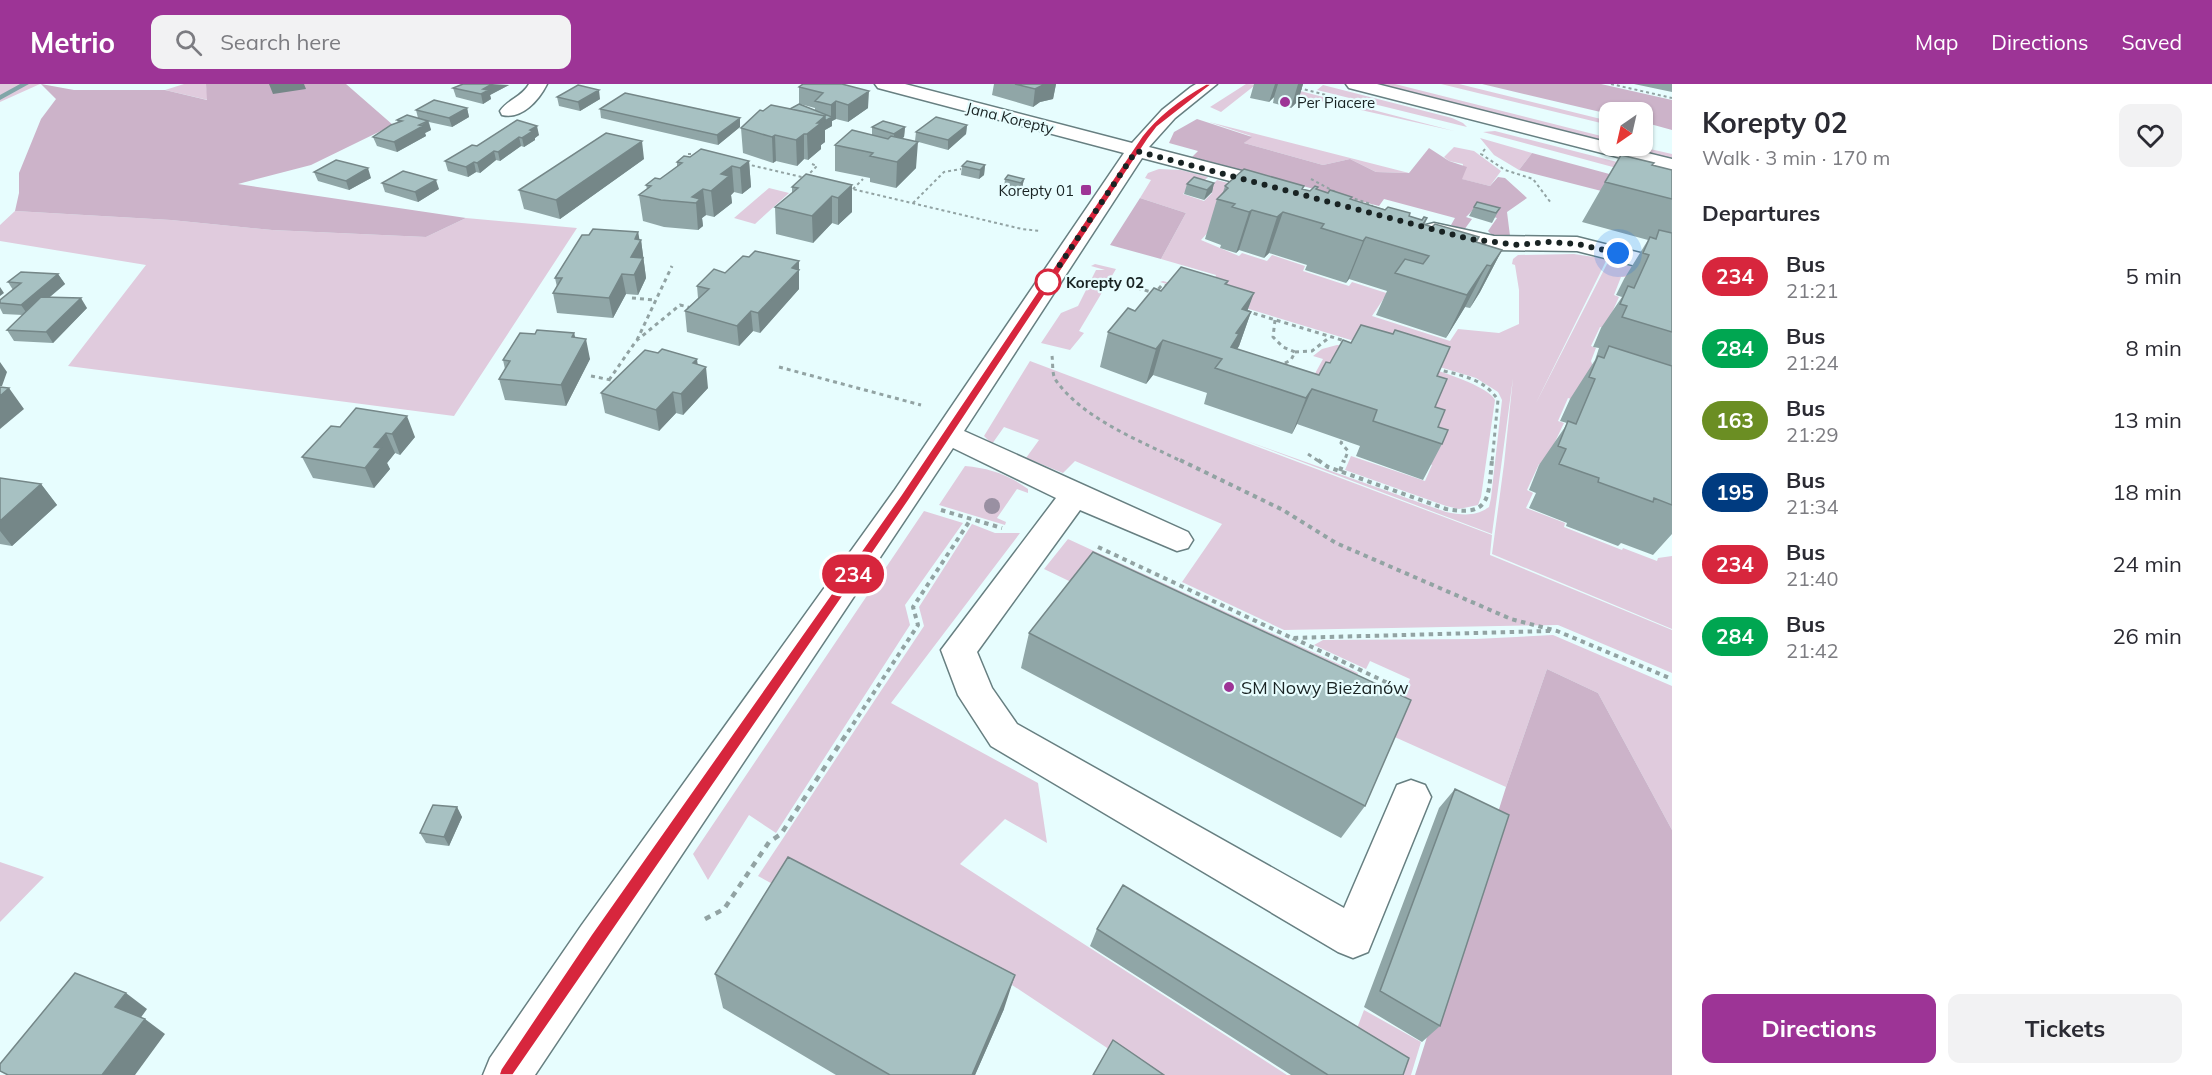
<!DOCTYPE html>
<meta charset="utf-8">
<style>
:root{--surface:#fff;--page:#f2f2f3;--text:#2b2b33;--muted:#7c7c81;--accent:#9d3496}
body{margin:0;font-family:Mulish,sans-serif;background:var(--page);color:var(--text);height:100vh;display:flex;flex-direction:column;font-size:22px;white-space:nowrap}
*{box-sizing:border-box;margin:0}
p{font-size:20px;color:var(--muted)}
.icon{flex:none;width:33px;height:33px;fill:none;stroke:currentColor;stroke-width:2;stroke-linecap:round;stroke-linejoin:round}
.map{position:relative;flex:1;overflow:hidden}
.sheet{display:flex;flex-direction:column;background:var(--surface);width:540px}
.sheet>*{flex:none}
.badge{padding:0 12px;border-radius:20px;font-size:21px;line-height:39px}
.needle{width:39px;rotate:214deg}
.buttons{position:absolute;left:1599px;top:18px;display:grid;gap:12px}
.buttons a{display:grid;place-items:center;width:54px;height:54px;border-radius:12px;background:var(--surface);box-shadow:0 2px 4px #0004;font-size:30px}
.you{position:absolute;width:30px;height:30px;margin:-15px;border:4px solid #fff;border-radius:50%;background:#1a73e8;box-shadow:0 0 0 9px #1a73e833}
.map>.badge{position:absolute;translate:-50% -50%;box-shadow:0 0 0 3px #fff}
h2{padding:0 30px;font-size:22px;line-height:54px}
.round{display:grid;place-items:center;flex:none;width:63px;height:63px;border-radius:12px;background:var(--page)}
.head{display:flex;align-items:center;justify-content:space-between;height:102px;padding:0 30px}
h1{font-size:28px;font-weight:700;line-height:45px}
.button{display:flex;gap:12px;margin-top:auto;padding:12px 30px}
.button a{flex:1;height:69px;border-radius:12px;background:var(--accent);color:#fff;font-size:24px;font-weight:700;line-height:69px;text-align:center}
.button a+a{background:var(--page);color:var(--text)}
ul{padding:0;list-style:none}
li{display:flex;align-items:center;gap:18px;height:72px;padding:0 30px}
li div{flex:1}
li b{display:block;font-size:22px}
li em{font-style:normal}
li .badge{min-width:66px;font-weight:700;text-align:center}
header{display:flex;align-items:center;gap:36px;box-sizing:border-box;height:84px;padding:0 30px;background:var(--accent);color:#fff}
header strong{font-size:28px}
nav{display:flex;gap:33px;margin-inline-start:auto;font-size:21px}
.search{width:420px;height:54px;background:var(--page);display:flex;align-items:center;gap:15px;box-sizing:border-box;padding:0 21px;border-radius:12px;color:var(--muted);font-size:22px}
main{display:flex;flex:1;min-height:0}
.map>svg:first-child{display:block}
</style>
<header>
<strong>Metrio</strong>
<div class="search"><svg class="icon" aria-label="search" viewBox="0 0 24 24"><circle cx="10" cy="10" r="6"/><path d="M15 15l6 6"/></svg>Search here</div>
<nav><a>Map</a><a>Directions</a><a>Saved</a></nav>
</header>
<main>
<div class="map">
<svg width="1672" height="991" viewBox="0 0 1672 991">
<rect width="100%" height="100%" fill="#e7fdfe"/>
<path fill="#e0cbdd" d="M0,0H40L0,18Z
M184,0H206L208,16L165,6Z
M1246,0L1281,2L1454,47L1254,2L1221,28L1210,23Z
M1366,0H1395L1609,54L1610,62H1637L1672,70V78Z
M1441,0H1459L1609,37V41Z
M1323,1L1452,34L1463,39L1467,43L1317,6Z
M1209,38L1409,89L1376,88L1350,75L1323,81L1244,59L1251,52Z
M1495,47L1672,92V99L1483,48Z
M1480,54L1532,69L1519,86L1494,71Z
M1454,63L1474,67L1501,87L1490,102L1461,95L1463,80L1449,77L1444,73Z
M1159,85L1181,86L1208,93L1197,104L1191,102L1183,110L1204,117L1212,109L1206,107L1217,96L1276,112L1212,144L1201,156L1239,172L1242,169L1267,177L1272,171L1305,182L1303,187L1349,202L1352,198L1405,215L1384,214L1372,232L1450,257L1458,245L1499,249L1519,240V206L1515,181L1512,180L1513,175L1518,171L1574,170L1607,175L1536,319L1609,176L1672,194L1621,193L1614,211L1619,213L1605,244L1600,243L1591,262L1596,264L1591,277L1594,285L1575,316L1568,314L1558,337L1564,339L1544,381L1539,380L1527,406L1533,409L1526,424L1565,439L1564,443L1622,466L1623,464L1657,477L1658,474L1672,472V545L1492,470L1504,380L1513,294L1492,450L1244,356L1446,428C1462,431 1475,433 1489,423L1491,414L1502,316L1498,308L1476,294L1160,198L1163,197L1223,214L1215,194L1216,191L1161,175L1186,129L1140,114L1151,96L1145,94L1148,89Z
M769,104L789,109L755,140L734,134Z
M15,127L171,136L272,146L426,153L466,134L577,144L454,332L68,282L146,181L0,157V141Z
M1095,180L1116,185L1079,247L1084,249L1070,266L1041,259L1061,229L1078,222L1096,186H1105L1091,182Z
M1337,261L1353,262C1378,269 1487,296 1495,316L1481,413L1478,421L1459,425L1446,422L1345,386L1351,372L1425,397L1432,381L1422,377L1334,290L1312,295L1323,275L1313,272L1322,265Z
M1030,277L1492,451L1490,471L1672,546V589L1558,541L1284,546L1182,498L1222,440L1075,377L1063,389L1026,374L1039,356L1004,343L992,360L984,352Z
M965,382C989,384 1009,391 1028,405V409L1017,405L997,434L1006,438L1005,441L939,421Z
M924,427L963,439L905,521L910,541L776,749L749,731L708,796L693,770Z
M972,440L995,449H1020L891,619L1038,699L1047,759L1005,735L960,780L1287,991H1148L1006,897L780,804L758,792L924,542L919,523Z
M1068,455L1358,589L1355,597L1400,618L1410,595L1370,577L1366,585L1314,561L1323,556L1476,555L1553,551L1672,602V746L1598,609L1547,585L1506,703L1388,650L1044,485Z
M0,778L44,793L0,838Z
M1364,926L1421,958L1411,991H1393L1351,960Z"/>
<path fill="#ccb3c9" d="M41,0L74,6H165L207,16L206,0H346L393,41L311,81L238,100L466,134L426,153L272,146L171,136L15,127L19,109V89L41,35L56,15Z
M1482,0H1601L1672,16V46L1643,38L1642,28H1610L1609,30Z
M1197,35L1252,53L1244,59L1323,81L1350,75L1376,88L1409,89L1429,64L1449,77L1467,83L1462,95L1490,102L1498,93L1505,94L1527,114L1507,128L1510,152H1493L1488,147L1497,134L1472,127L1466,133L1472,135L1464,146L1451,141L1455,134L1384,115L1379,122L1192,73L1198,67L1169,59L1174,48Z
M1532,69L1672,107V125L1519,86Z
M1140,114L1186,129L1161,175L1110,161Z
M1547,585L1598,609L1672,746V991H1415L1506,703Z"/>
<g fill="none" stroke-linecap="round" stroke-linejoin="round">
<path fill="#81a6a8" fill-rule="evenodd" d="M20,0H29L0,16V11Z"/>
<defs>
<path id="minor" d="M529,0H547C539,16 522,36 502,31L500,27C508,15 522,13 529,0Z
M875,0H905L1132,59L1162,26L1191,3L1196,0H1217L1175,34L1149,63L1288,99L1291,104L1288,109L1280,110L1142,74L964,347L1188,448L1193,456L1188,464L1177,467L1080,426L977,568L992,604L1017,640L1344,824L1397,701L1411,696L1425,701L1431,713L1368,868L1353,874L1338,868L991,662L958,611L941,566L1056,414L953,364L535,991H483L490,974L581,842L894,407L1124,69L878,4Z
M1346,0H1377L1610,59V62H1619L1672,75V87L1349,4Z
M1434,139L1494,152L1577,153L1672,177V191L1577,167L1494,166L1426,151L1423,146L1426,141Z"/>
</defs>
<use href="#minor" stroke="#677f81" stroke-width="3"/>
<path stroke="#92a3a3" stroke-width="2" stroke-dasharray="3 3" stroke-linecap="butt" d="M1611,0L1672,14
M1299,4L1326,11
M1485,65L1481,70L1505,86L1533,95L1551,119
M688,70H698
M746,80L806,94
M806,93L817,82L812,80
M1311,95L1339,110
M848,104L1022,145L1040,147
M853,105L863,95
M1349,113L1371,120L1373,125
M913,119L944,88L961,85"/>
<path stroke="#92a3a3" stroke-width="3" stroke-dasharray="4 4" stroke-linecap="butt" d="M1137,204L1155,209L1162,201L1168,202
M632,214L654,216
M1246,227L1345,257
M1275,236L1273,253L1283,263L1295,268L1291,276L1281,281
M637,256L672,182
M1295,268L1312,267L1330,253
M1052,272C1053,279 1052,289 1055,295C1082,335 1141,357 1183,378
M779,283L921,321
M1436,285C1459,291 1484,294 1498,316L1492,378
M591,292L611,296
M609,296L636,257L680,221L692,224
M1342,357L1341,359L1348,367L1344,378
M1308,370L1320,378"/>
<path stroke="#92a3a3" stroke-width="4" stroke-dasharray="4.5 4.5" stroke-linecap="butt" d="M1180,376L1283,426L1336,459L1511,535L1557,547L1672,595
M1318,376L1328,383L1446,425C1491,433 1488,414 1492,376
M1340,387L1344,376
M941,426L1002,444
M1098,463L1292,554L1550,547
M1293,554L1394,602
M848,648L918,541L913,523L971,435"/>
<path stroke="#92a3a3" stroke-width="4.5" stroke-dasharray="6 6" stroke-linecap="butt" d="M705,835L724,825L769,758L781,750L849,646"/>
<use href="#minor" fill="#fff" fill-rule="evenodd"/>
</g>
<circle fill="#9990a2" cx="992" cy="422" r="8"/>
<path fill="#90a6a7" fill-rule="evenodd" d="M803,0L868,24L848,38L836,35L832,37V42L825,46V58L821,61V65L808,76L804,75L797,82L776,77L773,79L743,69L741,44L763,27L790,25L799,20V3ZM800,20L815,24V26Z
M994,0H1056L1053,15L1040,18L1033,23L992,11Z
M1254,0H1303L1298,17L1291,24L1273,19L1274,13L1269,18L1250,14Z
M1634,0H1672V8Z
M509,1L490,11L491,15L483,20L456,13L453,4Z
M557,13L600,15L580,27L559,22Z
M467,24L469,33L452,43L429,38L431,46L425,49L426,52L397,68L377,62L373,53L398,39L397,36L418,34L416,26Z
M600,25L740,43L718,61L601,34Z
M517,36L539,51L535,54V56L524,63L521,62L500,77L496,76L480,89L476,88L468,93L448,87L445,77L477,62Z
M967,41L966,50L948,66L915,57L916,48Z
M872,43H905L904,53L901,55L916,84L896,104L870,98V94L835,87V61L872,51Z
M690,73L749,77L751,103L742,110L734,108L731,111L732,119L714,133L706,131L702,134L703,142L698,146L664,143L643,137L639,111L647,105L646,101L660,95L677,83V78Z
M644,75L560,135L524,125L519,106Z
M985,81L984,91L979,95L961,91L962,82Z
M1652,81L1672,86V450L1653,471L1621,459L1618,462L1566,442L1567,439L1529,424L1536,409L1529,406L1539,381L1565,343L1567,339L1560,337L1570,315L1595,276L1599,264L1593,263L1601,244L1622,213L1616,211L1624,195L1648,156L1582,138L1605,98Z
M314,88L371,94L349,106L318,97Z
M1005,95H1024L1022,104L1019,108L1004,105Z
M382,99L439,105L418,118L385,108Z
M1214,99L1212,108L1204,116L1184,110L1187,100Z
M852,101V128L838,141L832,139L813,159L776,150L775,123L792,109V103Z
M1225,102L1303,105L1310,107L1318,103L1317,106L1409,132L1422,136L1427,134L1425,140L1502,166L1480,208L1470,224L1465,223L1446,254L1376,231L1387,207L1349,195L1346,199L1305,186L1307,181L1269,169L1264,174L1239,166L1236,169L1220,164L1221,161L1205,155L1217,115L1223,108Z
M1474,123L1500,124L1492,139L1469,132Z
M638,148L639,155L641,156L646,194L638,211L626,210L613,234L557,229L553,209L557,203L555,194Z
M749,173L799,177V205L760,249L753,247L739,262L687,248L685,227L698,214L697,202L725,189Z
M58,190L65,200L50,213L87,224L53,259L14,257L7,246L23,231L3,230L0,224V216L13,206L8,198Z
M1228,197L1227,201L1248,227L1251,228L1239,262L1237,265L1319,291L1330,279L1437,292L1435,323L1438,343L1442,360L1423,396L1356,372L1360,362L1297,340L1292,350L1204,320L1207,309L1153,291L1146,300L1100,283L1108,248L1161,207Z
M574,249L575,254L590,275L566,322L505,316L499,295L505,285L503,276L535,250Z
M708,304L683,331L676,329L659,347L605,329L601,309Z
M331,342L415,353L400,371L395,369L387,379L390,385L374,404L313,394L302,373Z
M0,394L41,400L57,421L12,462L0,460Z
M1029,549L1365,722L1341,754L1021,584Z
M1455,705L1440,942L1422,958L1364,923L1439,724Z
M457,723L462,733L449,762L426,759L420,749Z
M1097,845L1403,991H1291L1090,862Z
M715,890L1004,925L975,991H836L723,924Z"/>
<path fill="#758788" d="M269,0H304L306,5L273,10Z
M492,0L509,1L490,11L491,15L483,20L481,10L483,5Z
M1043,0H1056L1053,15L1040,18L1033,23L1035,5Z
M1275,0H1278L1274,13L1269,18Z
M1298,0H1303L1298,17L1291,24Z
M599,6L600,15L580,27L578,18Z
M869,7L868,24L848,38V21Z
M836,17V35L832,37V42L825,46V58L821,61V65L808,76L807,50L817,39L825,32L831,33V21Z
M467,24L469,33L452,43L449,34Z
M740,34V43L718,61L717,51Z
M428,37L431,46L425,49L426,52L397,68L394,58Z
M967,41L966,50L948,66V56Z
M537,42L539,51L535,54V56L524,63L522,54L530,46Z
M905,43L904,53L894,59V50Z
M804,50V75L797,82L796,56Z
M775,51L776,77L773,79L772,53Z
M519,53L521,62L500,77L498,68Z
M642,57L644,75L560,135L556,116Z
M918,58L916,84L896,104L897,78Z
M494,67L496,76L480,89L477,79Z
M749,77L751,103L742,110L740,84Z
M474,78L476,88L468,93L466,83Z
M985,81L984,91L979,95L980,86Z
M732,82L734,108L731,111L732,119L714,133L711,107L721,90Z
M368,84L371,94L349,106L346,97Z
M1024,95L1022,104L1019,108L1021,99Z
M436,96L439,105L418,118L415,108Z
M1214,99L1212,108L1204,116L1207,106Z
M852,101V128L838,141V114Z
M703,105L706,131L702,134L703,142L698,146L696,119L692,113Z
M832,112V139L813,159L812,132Z
M1252,126L1239,166L1236,169L1249,128Z
M1283,128L1269,169L1264,174L1277,133Z
M638,148L640,158L641,156L646,194L638,211L631,173L635,155Z
M1366,153L1349,195L1346,199L1363,157Z
M1502,166L1480,208L1470,224L1491,182Z
M799,177V205L760,249L758,229L792,184Z
M1487,181L1465,223L1446,254L1467,211Z
M58,190L65,200L28,231L21,221Z
M622,190L626,210L613,234L609,214Z
M0,203L4,209L0,212Z
M1254,209L1244,236L1251,228L1239,262L1223,287L1242,225Z
M81,214L87,224L53,259L46,248Z
M751,227L753,247L739,262L737,242Z
M574,249L579,269L586,255L590,275L566,322L561,301L572,253Z
M1163,256L1153,291L1146,300L1156,265Z
M697,275L699,291L706,283L708,304L683,331L681,310L693,279Z
M0,278L7,288L2,302H0Z
M9,304L24,325L0,345V312Z
M1312,305L1297,340L1292,350L1306,314Z
M673,308L676,329L659,347L656,326Z
M407,332L415,353L400,371L392,350Z
M386,349L395,369L387,379L390,385L374,404L365,384L374,363Z
M41,400L57,421L12,462L0,447V437Z
M457,723L462,733L449,762L444,753Z
M1015,891L1004,925L975,991H972Z
M126,909L147,925L137,939L115,923Z
M145,935L165,950L135,991H102Z"/>
<path fill="#a7c1c2" stroke="#758788" stroke-width="1.5" d="M463,0H492L483,5L489,6L481,10L453,4Z
M803,0H842L869,7L848,21L836,17L831,21L815,17L823,9L799,3Z
M1015,0H1045L1035,5Z
M578,1L599,6L578,18L557,13Z
M625,9L740,34L717,51L600,25Z
M434,16L467,24L449,34L416,26Z
M799,20L832,33L825,37V32L790,25Z
M771,21L825,32L817,39H821L807,50H804L796,56L775,51L772,53L741,44L760,26L763,27Z
M407,31L428,37L419,41L423,42L394,58L373,53L391,41L402,37L397,36Z
M936,33L967,41L948,56L916,48Z
M517,36L537,42L530,46L533,47L522,54L519,53L498,68L494,67L477,79L474,78L466,83L445,77L472,61L477,62Z
M883,37L905,43L894,50L872,43Z
M852,46L888,55L891,52L918,58L897,78L870,72L873,69L835,61Z
M606,49L642,57L556,116L519,106Z
M701,65L749,77L740,84L732,82L721,90L729,92L711,107L703,105L692,113L700,115L696,119L661,116L639,111L651,102L646,101L655,94L660,95L682,79L677,78L684,72L690,73Z
M1621,71L1654,79L1652,81L1672,86V115L1605,98Z
M336,76L368,84L346,97L314,88Z
M967,77L985,81L980,86L962,82Z
M1244,85L1304,102L1302,105L1310,107L1315,102L1318,103L1316,105L1328,109L1330,106L1352,113L1350,115L1385,126L1388,123L1410,129L1409,132L1422,136L1424,133L1427,134L1423,140L1432,143L1435,140L1479,153L1476,158L1502,166L1491,182L1487,181L1467,211L1395,189L1405,175L1423,180L1429,172L1366,153L1363,157L1321,144L1324,140L1283,128L1277,133L1252,126L1249,128L1232,123L1235,120L1217,115L1228,104L1225,102Z
M403,87L436,96L415,108L382,99Z
M806,90L852,101L838,114L832,112L812,132L775,123L798,104L792,103Z
M1008,91L1024,95L1021,99L1005,95Z
M1194,93L1214,99L1207,106L1187,100Z
M1477,118L1500,124L1496,129L1474,123Z
M593,145L638,148L635,155L641,156L631,173L643,174L634,191L622,190L609,214L553,209L562,194H555L582,151H589Z
M1659,146L1672,149V248L1622,233L1627,222L1620,220L1628,202L1634,204L1649,171L1643,169L1650,153L1656,155Z
M755,167L799,177L792,184L799,186L758,229L751,227L737,242L685,227L709,205L697,202L714,185L725,189L743,172L749,173Z
M1181,183L1228,197L1225,200L1254,209L1242,225L1251,228L1236,249L1239,250L1231,263L1319,291L1326,278L1330,279L1343,256L1351,259L1361,241L1393,250L1395,246L1450,263L1437,292L1447,295L1435,323L1445,326L1438,343L1448,346L1442,360L1373,337L1377,326L1312,305L1306,314L1215,284L1222,275L1163,256L1156,265L1108,248L1128,224L1135,227L1154,204L1161,207Z
M21,188L58,190L21,221L0,219V216L21,199L8,198Z
M41,213L81,214L46,248L7,246Z
M537,246L574,249L572,253L586,255L561,301L499,295L510,277L503,276L520,249L535,250Z
M1609,262L1672,282V421L1654,414L1653,418L1598,398L1599,394L1559,380L1566,365L1558,362L1568,337L1576,340L1595,295L1589,293L1598,272L1604,274Z
M662,265L697,275L693,279L706,283L681,310L673,308L656,326L601,309L645,266L658,269Z
M0,303L9,304L0,312Z
M356,324L407,332L392,350L386,349L374,363L381,364L365,384L302,373L331,342L340,343Z
M0,394L41,400L0,437Z
M1093,468L1411,616L1365,722L1029,549Z
M1455,705L1509,731L1440,942L1380,907Z
M433,721L457,723L444,753L420,749Z
M788,773L1015,891L972,991H890L715,890Z
M1123,801L1409,974L1403,991H1328L1097,845Z
M75,889L126,909L115,923L145,935L102,991H8L0,987V980Z
M1113,956L1164,991H1093Z"/>
<path fill="#d7263d" stroke="#fff" stroke-width="1.5" d="M1206,0H1212L1157,43L1148,55L909,416L602,862L513,991H499L501,985L591,851L901,411L1142,52C1159,30 1183,13 1206,0Z"/>
<g fill="none" stroke-linecap="round" stroke-linejoin="round">
<path stroke="#192323" stroke-width="6" stroke-dasharray="0 10.8" d="M1048,198L1045,203L1136,67L1470,155L1518,161L1548,158L1577,160L1618,169"/>
</g>
<g fill="#9d3496" stroke="#e7fdfe" stroke-width="2">
<circle cx="1285" cy="18" r="6"/>
<rect x="1080" y="100" width="12" height="12" rx="3"/>
<circle cx="1229" cy="603" r="6"/>
</g>
<circle fill="#fff" stroke="#d7263d" stroke-width="3" cx="1048" cy="198" r="12"/>
<g text-anchor="middle" dominant-baseline="central" stroke-width="4.5" stroke-linejoin="round" paint-order="stroke">
<g font-size="15" fill="#192323" stroke="#e7fdfe" text-anchor="start">
<text x="1297" y="18">Per Piacere</text>
<text x="1074" y="106" text-anchor="end">Korepty 01</text>
</g>
<g font-size="15" fill="#192323" stroke="#e7fdfe">
<text transform="translate(1010 34) rotate(14)">Jana Korepty</text>
</g>
<g font-size="15" font-weight="bold" fill="#192323" stroke="#e7fdfe" text-anchor="start">
<text x="1066" y="198">Korepty 02</text>
</g>
<g font-size="18" fill="#192323" stroke="#e7fdfe" text-anchor="start">
<text x="1241" y="603">SM Nowy Bieżanów</text>
</g>
</g>
</svg>
<div class="buttons">
<a><svg class="needle" viewBox="-14 -14 28 28"><path d="M0-13l5 13h-10z" fill="#e53935"/><path d="M0 13l5-13h-10z" fill="#7c7c81"/></svg></a>
</div>
<div class="you" style="left:1618px;top:169px"></div>
<b class="badge" style="left:853px;top:490px;background:#d7263d;color:#fff">234</b>
</div>
<section class="sheet">
<div class="head"><div><h1>Korepty 02</h1><p>Walk · 3 min · 170 m</p></div><a class="round"><svg class="icon" aria-label="heart" viewBox="0 0 24 24"><path d="M12 20l-8-8c-3-5 5-10 8-4 3-6 11-1 8 4z"/></svg></a></div>
<h2>Departures</h2>
<ul>
<li><span class="badge" style="background:#d7263d;color:#fff">234</span><div><b>Bus</b><p>21:21</p></div><em>5 min</em></li>
<li><span class="badge" style="background:#00a651;color:#fff">284</span><div><b>Bus</b><p>21:24</p></div><em>8 min</em></li>
<li><span class="badge" style="background:#6b8e23;color:#fff">163</span><div><b>Bus</b><p>21:29</p></div><em>13 min</em></li>
<li><span class="badge" style="background:#003b80;color:#fff">195</span><div><b>Bus</b><p>21:34</p></div><em>18 min</em></li>
<li><span class="badge" style="background:#d7263d;color:#fff">234</span><div><b>Bus</b><p>21:40</p></div><em>24 min</em></li>
<li><span class="badge" style="background:#00a651;color:#fff">284</span><div><b>Bus</b><p>21:42</p></div><em>26 min</em></li>
</ul>
<div class="button"><a>Directions</a><a>Tickets</a></div>
</section>
</main>
